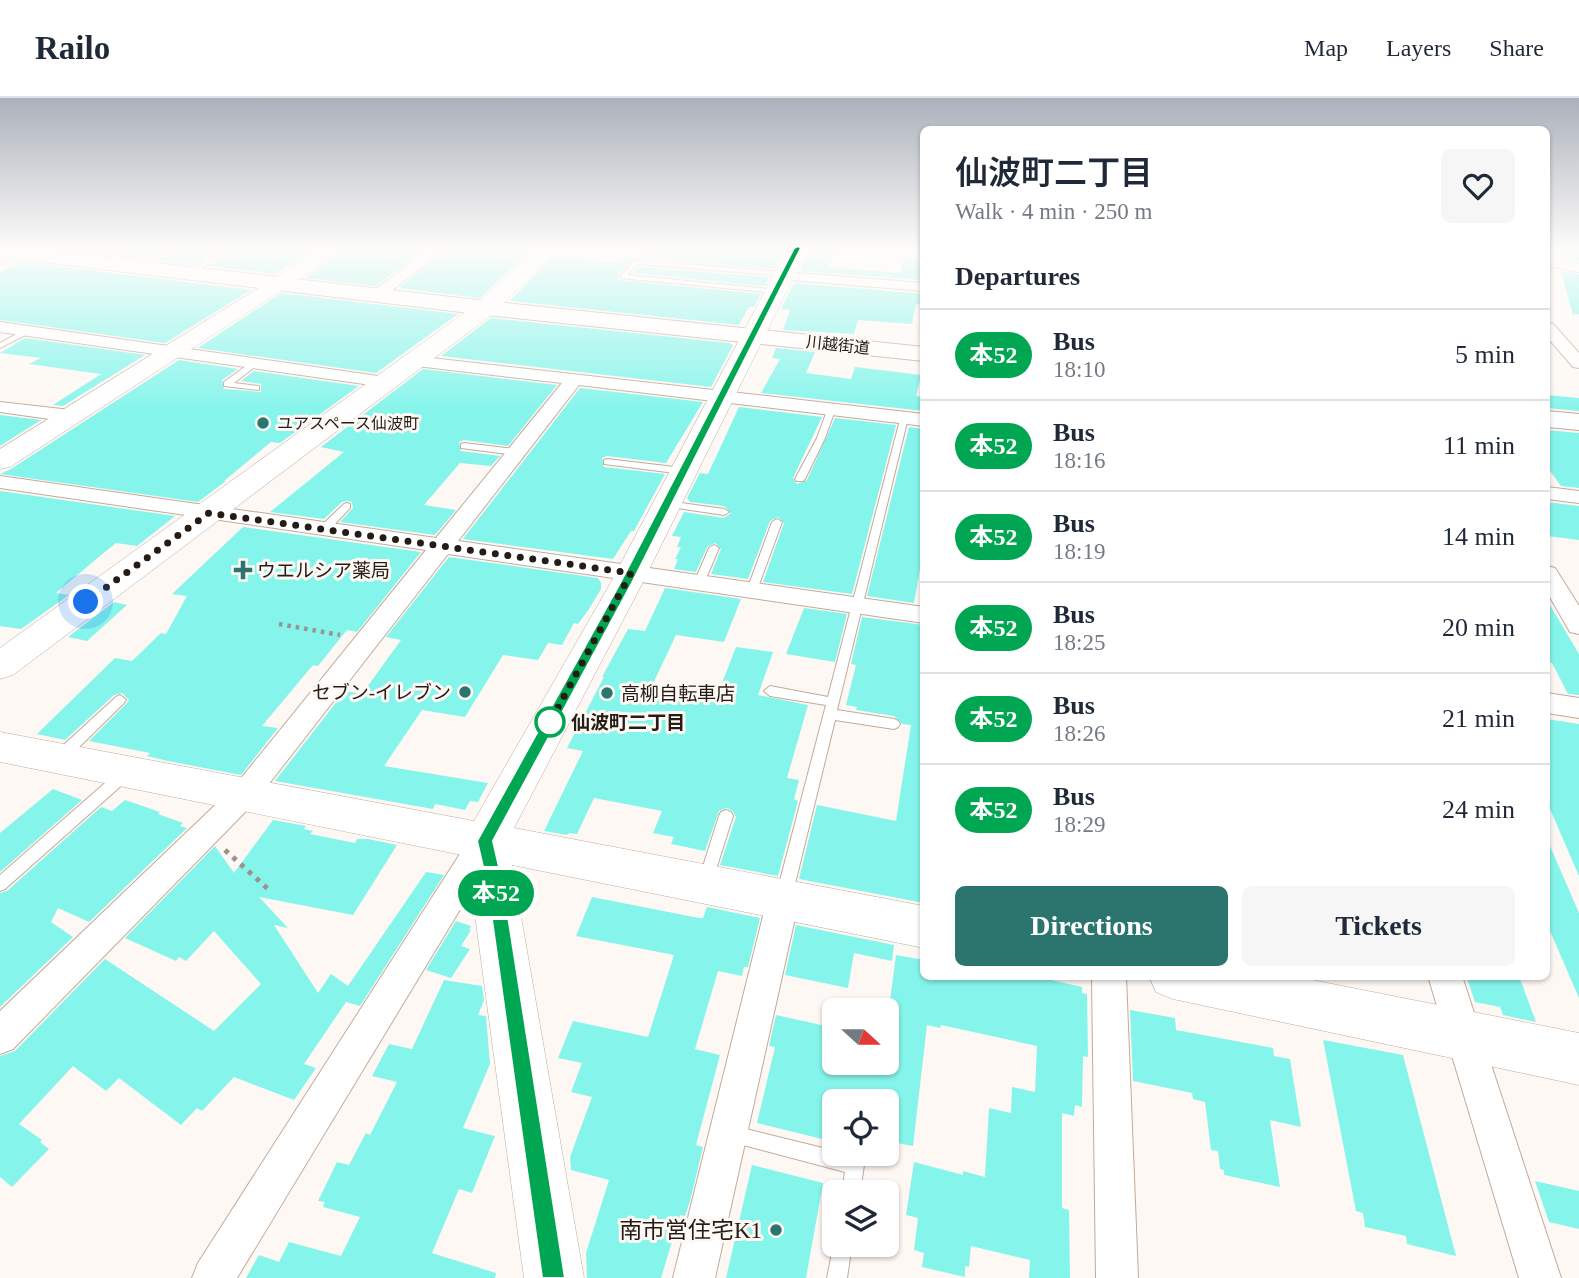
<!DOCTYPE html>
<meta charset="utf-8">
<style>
:root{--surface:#fff;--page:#f6f6f7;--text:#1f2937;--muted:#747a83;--line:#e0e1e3;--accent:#2c756f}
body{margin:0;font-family:"Times New Roman","Noto Sans JP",serif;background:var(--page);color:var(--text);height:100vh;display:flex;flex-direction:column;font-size:26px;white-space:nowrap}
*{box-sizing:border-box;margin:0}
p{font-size:23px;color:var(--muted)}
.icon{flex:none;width:38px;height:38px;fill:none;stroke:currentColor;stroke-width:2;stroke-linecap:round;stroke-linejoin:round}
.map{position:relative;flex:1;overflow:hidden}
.sheet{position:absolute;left:920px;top:28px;width:630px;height:854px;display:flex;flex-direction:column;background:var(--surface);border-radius:10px;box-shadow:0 2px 5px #0004}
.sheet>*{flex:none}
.badge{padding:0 14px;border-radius:23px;font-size:24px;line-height:46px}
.needle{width:46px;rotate:111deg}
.tools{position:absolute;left:822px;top:900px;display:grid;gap:14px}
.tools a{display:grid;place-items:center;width:77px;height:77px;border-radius:10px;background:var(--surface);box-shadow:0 2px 5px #0004;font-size:35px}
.you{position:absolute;width:35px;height:35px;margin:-18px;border:5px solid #fff;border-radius:50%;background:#1a73e8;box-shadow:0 0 0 10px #1a73e833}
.map>.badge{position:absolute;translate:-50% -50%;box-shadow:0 0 0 4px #fff}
h2{padding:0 35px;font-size:26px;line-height:63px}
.round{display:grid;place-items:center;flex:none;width:74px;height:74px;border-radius:10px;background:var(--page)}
.headline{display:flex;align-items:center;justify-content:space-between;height:119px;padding:0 35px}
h1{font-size:33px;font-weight:600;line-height:52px}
.action{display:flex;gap:14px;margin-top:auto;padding:14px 35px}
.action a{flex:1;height:80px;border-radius:10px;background:var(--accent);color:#fff;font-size:28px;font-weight:600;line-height:80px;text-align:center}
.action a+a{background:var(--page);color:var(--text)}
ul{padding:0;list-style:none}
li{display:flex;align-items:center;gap:21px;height:91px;padding:0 35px;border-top:2px solid var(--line)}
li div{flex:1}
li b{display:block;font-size:26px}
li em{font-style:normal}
li .badge{min-width:77px;font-weight:700;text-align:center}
header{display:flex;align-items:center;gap:42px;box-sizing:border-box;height:98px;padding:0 35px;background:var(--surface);border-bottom:2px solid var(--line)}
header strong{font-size:33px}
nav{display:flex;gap:38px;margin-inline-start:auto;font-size:24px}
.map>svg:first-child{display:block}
</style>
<header>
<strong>Railo</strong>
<nav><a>Map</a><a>Layers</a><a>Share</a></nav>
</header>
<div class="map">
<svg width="1579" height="1180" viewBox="0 0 1579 1180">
<rect width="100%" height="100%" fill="#fdf8f4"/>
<path fill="#85f5eb" d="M53,150H124L110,157Z
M140,150H167L146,161L126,159Z
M182,150H223L195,167L161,163Z
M229,150H318L276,176L209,168L230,156L232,153Z
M348,150H427L376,188L305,180Z
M449,150H533L480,200L399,190Z
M706,150H785L774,171L643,160L650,152L702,156Z
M811,150H836L828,169L900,175L904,159L924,160L920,177H924V182L800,173Z
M1554,150H1579V163L1557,159Z
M553,158L621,165L625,160L633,161L618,176V182L761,196L754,209H749L739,227L510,203Z
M22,164L251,192L165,245L0,222V174Z
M638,169L769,179L765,188L632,175Z
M1561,173L1579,176V216L1573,217Z
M794,185L924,196V207L916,206L912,226L858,222L854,236L783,232L790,212L781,211Z
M281,195L458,216L376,275L198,250Z
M491,220L729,245L733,247L711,289L441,258Z
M25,240L145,257L63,308L53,307L101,276L29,266L41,260L0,255Z
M776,250L815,254L806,275L851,281L855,269L921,277L916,298L924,299V313L761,295L780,261L772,260Z
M179,262L238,271L222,282L224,291L261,294V286L241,283L254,273L359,288L280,345L271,344L224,383H226L198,404L0,376L11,371Z
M423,271L557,287L508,348L464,342L459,344L461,353L500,358L491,368L460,365L424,407L456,412L435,437L340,424L353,410L352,404L348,403L342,404L324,421L270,414L344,354L321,349Z
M580,290L703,304L666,365L607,358L602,360L604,369L665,376L634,433H631L613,461L463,441Z
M1547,297L1579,300V313L1547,310Z
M739,309L822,319L793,380L797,386L807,382L835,320L896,327L852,496L763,484L784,425L778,419L770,423L748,481L711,476L721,451L715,445L707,449L696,474L674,471L678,461H675L681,449H677L681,439L672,438L684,414L724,420L731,415L724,408L690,404L687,400L700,375L708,376Z
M0,317L41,322L0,348Z
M909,329L924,331V448L914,505L867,498Z
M1547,332L1579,335V390L1561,388L1547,369Z
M0,393L175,418L137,448L116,445L106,453L56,495L69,497L21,531L0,528Z
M1547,404L1579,408V442L1547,438Z
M243,429L421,454L357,534L347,532L318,568L313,567L262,628L278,630L241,677L168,663L147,658L150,655L89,643L126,606L129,602L122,595L114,597L65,642L37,636L115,560L132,563L161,535L166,536L187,498L172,496Z
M449,459L598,480L601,485V491L589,511L578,526L574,525L562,547L548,545L538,562L503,557L465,619L422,612L384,668L488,685L478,704L470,703L465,712L435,706L433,711L275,683L345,593L362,596L401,542L386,539Z
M665,490L741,501L724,544L676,537L650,592L704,602L706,598L716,600L736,549L773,554L758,597L808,607L787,680L799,682L794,701L798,703L778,778L720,767L736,719L733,713L727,710L719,713L705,753L671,746L674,739L653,735L662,713L594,700L577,736L569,735L567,737L544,733L583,653L567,650L604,579H602L628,531L645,533Z
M1547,502L1579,556V597L1568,596L1552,565L1547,564Z
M114,504L127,507L87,543L68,539Z
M804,510L847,516L835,564L786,556Z
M862,519L924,527V805L799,781L817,707L896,723L911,627L902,626L894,618L856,612L857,609L846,607L856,567L851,566Z
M1547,621L1579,626V778L1547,704Z
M53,691L82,702L0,774V735Z
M125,702L160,714L158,716L183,725L180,728L187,730L89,824L58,810L51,824L73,839L0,909V795L7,793L101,709L112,713Z
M273,722L306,728L304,731L313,733L310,736L355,745L357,741H368L397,747L353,817L259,799L288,830L274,827L318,895L331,876L348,888L426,774L444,777L360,908L346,904L304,966L316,970L294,1002L234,979L202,1013L197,1010L181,1027L119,980L106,993L73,968L19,1026L42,1042L40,1044L49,1051L12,1089L0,1079V958L15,953L105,861L214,933L261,886L214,833L186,863L179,859L176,863L125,840L215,748L234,775Z
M1547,741L1579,815V900L1547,826Z
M592,799L699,820H703L707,809L760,820L748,869H744L742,878L718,873L695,951L720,957L696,1047L703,1049L690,1103L685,1118L680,1117L661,1180H587L586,1155L609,1082L571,1072L570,1059L592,999L571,994L582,965L558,960L573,923L648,939L674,857L576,838Z
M456,823L471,828L469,832H471L461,848L470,851L451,880L426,872Z
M796,827L894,847L892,863L854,855L848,890L785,877Z
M896,857L924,862V878H1033L1082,889V895L1087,896L1088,959L1083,958L1082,1009L1075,1007L1074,1018L1062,1015V1110L1069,1112L1070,1180H1029L1030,1162L971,1148L969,1169L965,1168V1179L922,1169L924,1155L914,1152L918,1120L906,1117L914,1064L963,1077V1073L985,1079L989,1010L1011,1015L1012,989L1035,994L1037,948L941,927L940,930L927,927L913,1048L887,1043V1003H829L822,1041L757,1025L775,949L769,948L776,917L835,930L830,964H887V925Z
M1466,878H1519L1536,924L1503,917L1500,909L1475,904Z
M444,882L482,888L484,902L478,917L486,918L490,966L463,1030L495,1038L472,1095L459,1091L432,1155L496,1175L495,1180H246L259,1157L279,1164L289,1144L341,1158L360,1119L323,1109L325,1104L318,1103L337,1064L349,1067L366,1035L370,1037L397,984L372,978L389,946L412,951Z
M1130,912L1175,920L1176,932L1273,950L1274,958L1290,961L1301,1029L1270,1022L1280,1089L1224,1077V1072L1220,1071L1218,1053L1211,1052L1205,1004L1193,1001L1192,995L1133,983Z
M1323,942L1403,957L1456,1158L1407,1146L1406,1138L1365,1129L1363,1115L1356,1113Z
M752,1067L823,1085L806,1180H726Z
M1535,1083L1579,1093V1131L1549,1124Z"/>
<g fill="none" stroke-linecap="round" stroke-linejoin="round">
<defs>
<path id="lane" d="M130,150H138L103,167L98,166Z
M172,150H180L141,171L136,170Z
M226,151L229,153L228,154L190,177L185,176Z
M635,162L785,174L788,176L785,178L637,166L627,177L778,192L779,193L776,195L620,180V178Z
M26,231L33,233L0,250V245Z
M253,263L260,265L234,285L259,288V292L224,288V284Z
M828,310L835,312L825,340L805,381L803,383H797L795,381L817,340Z
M901,318L908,320L837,612L894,621L898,623L900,626L898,629L894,631L835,622L792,798L789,803L784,805L779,803L776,798L826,607L770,598L764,593L770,588L828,599Z
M464,345L515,351L520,354L515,357L461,350V346Z
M607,361L683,370L688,373L683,376L604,366V362Z
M667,403L724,411L729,414L724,417L664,408L662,406Z
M347,405L350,406V410L329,432H321V428L344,406Z
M777,421L782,424L757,492L752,496L748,495L747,492L772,424Z
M714,447L719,450L704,485L703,487H695L694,485L709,450Z
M120,597L126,602L124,605L67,661H57L55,657L57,653L116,599Z
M126,670L131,671L133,675L131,679L5,791L0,793V777L121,671Z
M726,712L731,714L733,718L713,781L711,786L706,788L701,786L699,781L719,718L721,714Z
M730,1027L835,1053V1055H845L862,1060L864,1067L860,1094H842L845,1074L724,1042L721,1036L724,1030Z
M835,1140V1146H852L847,1180H827Z"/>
<path id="street" d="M431,150H447L382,200H372L369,197L372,194Z
M1547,160L1579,166V174L1547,168Z
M784,174L924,185V193L779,181L777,178L779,175Z
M0,224L385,279L394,284L385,289L0,234Z
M1547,224L1553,226L1579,255V270L1573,269L1547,239Z
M414,258L924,316V328L579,287L458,443L924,509V525L448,456L254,705L13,951L0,956V913L234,689L426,452L0,390V378L436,440L562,285L408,267L406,263Z
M0,304L71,312L80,318L71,324L0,314Z
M1547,389L1579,393V405L1547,401Z
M1547,468L1555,470L1579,508V536L1570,534L1547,494Z
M1547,595L1579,600V620L1547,615Z
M485,730L496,734L500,743L496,752L237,1180H192L198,1165L474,734Z
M783,787L794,792L799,802L715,1180H673L767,802L772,792Z
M1092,878H1126L1138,1180H1096Z
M1428,878H1462L1561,1180H1519Z"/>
<path id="secondary" d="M323,150H346L10,369L0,371V351Z
M537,150H558L494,215L13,577L0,581V550L478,205Z
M788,150H808L642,486L514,730L924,808V850L512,767L584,1180H524L467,758L0,664V634L474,723L610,486Z
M1149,878H1292L1579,935V987L1173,901L1156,894Z"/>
<path id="primary" d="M0,150H26L486,203L924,249V263L486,217L0,159Z
M1547,313L1579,316V332L1547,329Z"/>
</defs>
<use href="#lane" stroke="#c2ab9a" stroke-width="2"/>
<use href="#street" stroke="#c2ab9a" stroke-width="2"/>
<use href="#secondary" stroke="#c2ab9a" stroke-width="1"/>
<use href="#primary" stroke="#c2ab9a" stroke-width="2"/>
<path stroke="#9a938e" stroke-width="4.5" stroke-dasharray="3.5 5" stroke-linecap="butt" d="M279,526L340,537"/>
<path stroke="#9a938e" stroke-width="5" stroke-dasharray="4.5 6" stroke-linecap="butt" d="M225,752L268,791"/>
<use href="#lane" fill="#fff" fill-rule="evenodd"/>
<use href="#street" fill="#fff" fill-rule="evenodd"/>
<use href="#secondary" fill="#fff" fill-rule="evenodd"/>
<use href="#primary" fill="#fff" fill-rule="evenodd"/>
</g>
<linearGradient id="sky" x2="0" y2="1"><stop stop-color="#abb1bb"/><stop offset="0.48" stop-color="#fefcfa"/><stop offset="1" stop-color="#fefcfa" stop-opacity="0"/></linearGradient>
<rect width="1579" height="315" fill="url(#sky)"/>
<path fill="#00a651" stroke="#fff" stroke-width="2" d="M798,148L801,150L632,485L493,743L503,786L565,1180H542L487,786L477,743L620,485L794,150Z"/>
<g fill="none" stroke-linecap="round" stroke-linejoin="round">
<path stroke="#251c15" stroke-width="7" stroke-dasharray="0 12.6" d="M86,504L209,415L631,475L549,626L550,624"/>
</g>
<g fill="#2c756f" stroke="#fdf8f4" stroke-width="2.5">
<circle cx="263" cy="325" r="7"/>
<path d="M239.5 461.5h7v7h7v7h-7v7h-7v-7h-7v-7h7z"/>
<circle cx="465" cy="594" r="7"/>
<circle cx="607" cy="595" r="7"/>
<circle cx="776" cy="1132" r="7"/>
</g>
<circle fill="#fff" stroke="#00a651" stroke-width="3.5" cx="550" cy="624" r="14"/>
<g text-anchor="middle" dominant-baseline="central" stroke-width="6" stroke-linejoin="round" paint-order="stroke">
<g font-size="16" fill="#251c15" stroke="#fdf8f4">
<text transform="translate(838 247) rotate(6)">川越街道</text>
</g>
<g font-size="16" fill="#251c15" stroke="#fdf8f4" text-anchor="start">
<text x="277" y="325">ユアスペース仙波町</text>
</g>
<g font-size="19" fill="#251c15" stroke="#fdf8f4" text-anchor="start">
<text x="257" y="472">ウエルシア薬局</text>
<text x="451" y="594" text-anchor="end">セブン-イレブン</text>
<text x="621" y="595">高柳自転車店</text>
</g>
<g font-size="19" font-weight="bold" fill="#251c15" stroke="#fdf8f4" text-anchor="start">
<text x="571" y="624">仙波町二丁目</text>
</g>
<g font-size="23" fill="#251c15" stroke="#fdf8f4" text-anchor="end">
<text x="762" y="1132">南市営住宅K1</text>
</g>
</g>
</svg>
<div class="tools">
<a><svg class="needle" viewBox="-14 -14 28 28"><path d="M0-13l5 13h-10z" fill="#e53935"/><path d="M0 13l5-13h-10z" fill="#747a83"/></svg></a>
<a><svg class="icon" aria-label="locate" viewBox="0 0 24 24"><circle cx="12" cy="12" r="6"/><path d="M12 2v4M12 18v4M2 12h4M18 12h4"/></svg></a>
<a><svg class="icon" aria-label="layers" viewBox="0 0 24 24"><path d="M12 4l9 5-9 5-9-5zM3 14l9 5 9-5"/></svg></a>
</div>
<div class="you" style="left:86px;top:504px"></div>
<b class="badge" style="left:496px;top:795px;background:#00a651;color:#fff">本52</b>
<section class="sheet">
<div class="headline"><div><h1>仙波町二丁目</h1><p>Walk · 4 min · 250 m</p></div><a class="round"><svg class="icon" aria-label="heart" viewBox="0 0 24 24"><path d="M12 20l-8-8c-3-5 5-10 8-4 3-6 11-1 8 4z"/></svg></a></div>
<h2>Departures</h2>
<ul>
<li><span class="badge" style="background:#00a651;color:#fff">本52</span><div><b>Bus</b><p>18:10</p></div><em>5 min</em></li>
<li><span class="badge" style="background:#00a651;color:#fff">本52</span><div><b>Bus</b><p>18:16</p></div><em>11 min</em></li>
<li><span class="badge" style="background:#00a651;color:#fff">本52</span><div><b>Bus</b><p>18:19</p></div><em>14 min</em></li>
<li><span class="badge" style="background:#00a651;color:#fff">本52</span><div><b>Bus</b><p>18:25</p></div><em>20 min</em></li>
<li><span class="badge" style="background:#00a651;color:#fff">本52</span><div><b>Bus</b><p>18:26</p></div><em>21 min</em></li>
<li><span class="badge" style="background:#00a651;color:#fff">本52</span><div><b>Bus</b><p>18:29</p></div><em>24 min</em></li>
</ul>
<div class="action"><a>Directions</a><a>Tickets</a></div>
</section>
</div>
